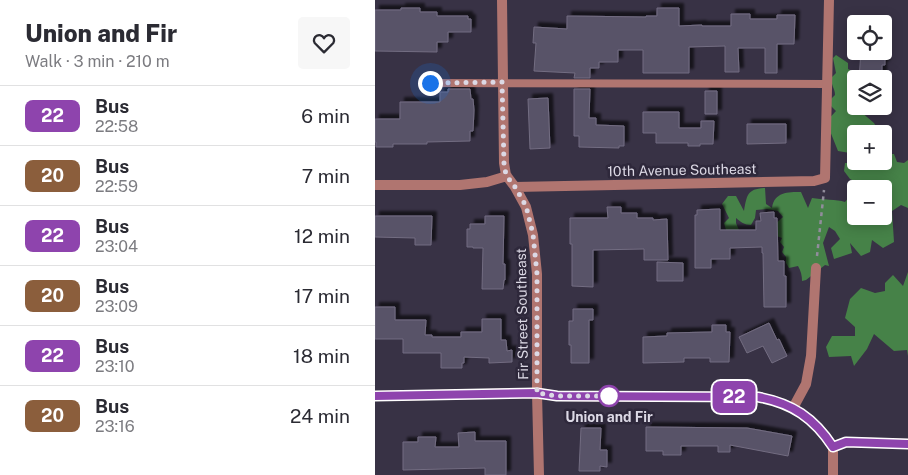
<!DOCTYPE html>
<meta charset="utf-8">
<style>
:root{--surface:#fff;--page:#f7f7f7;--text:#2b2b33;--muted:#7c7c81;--line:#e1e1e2}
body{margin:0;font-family:"Public Sans",sans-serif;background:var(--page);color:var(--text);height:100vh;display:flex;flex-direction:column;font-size:19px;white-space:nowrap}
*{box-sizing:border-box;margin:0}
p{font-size:16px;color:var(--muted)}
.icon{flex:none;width:28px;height:28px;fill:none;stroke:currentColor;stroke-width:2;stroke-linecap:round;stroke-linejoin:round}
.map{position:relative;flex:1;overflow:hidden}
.details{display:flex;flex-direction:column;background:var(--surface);width:375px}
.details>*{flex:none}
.badge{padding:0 10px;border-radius:8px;font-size:18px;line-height:32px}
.buttons{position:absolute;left:472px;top:15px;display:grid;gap:10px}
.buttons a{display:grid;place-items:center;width:45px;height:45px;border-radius:5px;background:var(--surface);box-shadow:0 2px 12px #0003;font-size:25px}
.you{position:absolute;width:25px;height:25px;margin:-12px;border:4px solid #fff;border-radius:50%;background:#1a73e8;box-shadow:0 0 0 8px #1a73e833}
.map>.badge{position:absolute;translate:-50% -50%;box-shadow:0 0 0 2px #fff}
.round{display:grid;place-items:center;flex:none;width:52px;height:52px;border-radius:5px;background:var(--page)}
.overview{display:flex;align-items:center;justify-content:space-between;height:85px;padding:0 25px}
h1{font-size:24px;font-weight:800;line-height:38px}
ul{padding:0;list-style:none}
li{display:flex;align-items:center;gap:15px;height:60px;padding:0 25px;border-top:1px solid var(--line)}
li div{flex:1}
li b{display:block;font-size:19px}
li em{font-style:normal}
li .badge{min-width:55px;font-weight:700;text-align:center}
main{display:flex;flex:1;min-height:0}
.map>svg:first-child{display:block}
</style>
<main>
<section class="details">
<div class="overview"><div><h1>Union and Fir</h1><p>Walk · 3 min · 210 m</p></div><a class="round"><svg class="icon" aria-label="heart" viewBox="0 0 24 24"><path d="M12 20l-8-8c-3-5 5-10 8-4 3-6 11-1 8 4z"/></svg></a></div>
<ul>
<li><span class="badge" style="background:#8e44ad;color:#fff">22</span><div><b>Bus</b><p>22:58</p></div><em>6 min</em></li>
<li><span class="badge" style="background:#8b5e3c;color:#fff">20</span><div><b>Bus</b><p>22:59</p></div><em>7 min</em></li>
<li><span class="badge" style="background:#8e44ad;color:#fff">22</span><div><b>Bus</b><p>23:04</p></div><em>12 min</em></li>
<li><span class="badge" style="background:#8b5e3c;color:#fff">20</span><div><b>Bus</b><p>23:09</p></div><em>17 min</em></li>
<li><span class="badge" style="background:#8e44ad;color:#fff">22</span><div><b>Bus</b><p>23:10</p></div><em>18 min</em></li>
<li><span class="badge" style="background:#8b5e3c;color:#fff">20</span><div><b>Bus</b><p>23:16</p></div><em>24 min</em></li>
</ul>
</section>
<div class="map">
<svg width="533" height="475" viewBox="0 0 533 475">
<defs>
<filter id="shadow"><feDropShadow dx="4.5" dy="-4.5" stdDeviation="1" flood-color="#0009"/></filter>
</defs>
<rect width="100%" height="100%" fill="#383245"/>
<path fill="#468248" d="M461,55L473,63V69L481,73L479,75V83L481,84V106H487L485,111L499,123L505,134H481V161H509V148L513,154H519L522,162L529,163L533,160V208L526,205L517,211L519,242L508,248L497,240L495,252L486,256L475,243L477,253L459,259L456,248L465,239L460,231L454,227L448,243L454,266L450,265L431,280L427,281C427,276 426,271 423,266L414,268L411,263V257L407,252L409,247L405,242L407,238L399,235V225L408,217L403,211L392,209L381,210L380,218L376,225C369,225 366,222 361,218V223L364,230L358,235L351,230L349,223L354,218L347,204L353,196H361L369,211C372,195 372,189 390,188L391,204L397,208C399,192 413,192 426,192L433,208L437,198C447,200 462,199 470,202L474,197L481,194V216H509V189H485V184L475,179L469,171L470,163H478L479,157L475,153L463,151L455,131L449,124L461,111L455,105L456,99L460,95C460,89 456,85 456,78L461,73L458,58Z
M533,272V356L532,350L519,351L499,334L492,349L479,366L476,356L454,357L451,347L457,336H480V327L470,318L475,299L486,288L500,293L510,291V283L518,275L528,286Z"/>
<path fill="#585267" stroke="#736d82" filter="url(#shadow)" d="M26,8H45V12H62V16H93V19H96V32H73V42H62V52L0,51V10H26Z
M282,8H304V26L327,25V26H356V14H375V19H402V15H420L419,44H402V73H390V48H363L364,72H350V46L314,47V73H268V50H243V62H224V68H215V78H199L200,73L159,71L161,43H158L159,27L192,29V16L271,17V16H282Z
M486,51H510V65H507V79H484Z
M73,89H95L96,99H98L99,110L98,131H95V141L52,142V144H18V147H1V142H0V119H25V102H65V92H73Z
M199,89H215L214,118H221V125L249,126V146H244V148L204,147V136H199Z
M330,91H342V114H330Z
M173,98L175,148L155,149L153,99Z
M268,112H304V128H326V121H339L338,144H325V146H313V143H281V133H268Z
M372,124H411V143L372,144Z
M232,207H246V213H262V218H278V220L292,219L293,260H269V249L218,250V287L197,286V244H195V218H233Z
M345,209V230H381V221H386L385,213L399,212V218H402L403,261H409V276H411V307H389L388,253H387V247L355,248V259H336V268H320V215H322V210Z
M0,216H57L56,245H40V238L0,237Z
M110,216H129L128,264H130V280H129L128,289H107L108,248H98V247H92V229H95V224H110Z
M282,262L308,263V281H282Z
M0,307H20V320H51L50,335H57V337H86V332H107V319H126V340H131L132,351L137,350V362L114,363V358L89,357V363H87V368H66V353H28V339H0Z
M198,309H218V320H214V363H196V345H194V321H198Z
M394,323L402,340L404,339L412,356L397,363L388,346L372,353L364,337Z
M337,325H351V332H355L354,362H335V358H309V362L268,363V337L292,336V333L337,332Z
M271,427L372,428L417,436L413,456L355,445V452H343V446H306V455H288V451H271Z
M206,428H226L225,450H232V467L225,466V471H204Z
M100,432V441H131V475H110V468L28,470V442H43V437H61L60,447H84L83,433Z"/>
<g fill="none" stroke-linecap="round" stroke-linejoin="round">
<path stroke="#918d9c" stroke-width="2.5" stroke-dasharray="4 4" stroke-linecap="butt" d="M442,256L449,190"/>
<path stroke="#b07570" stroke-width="8" d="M55,83L452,84"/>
<path stroke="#b07570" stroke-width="10" d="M127,0L129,163L131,175L140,187L151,207L158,235L162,274V393L164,475
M0,185H85L112,182L132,176
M140,187L439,181L450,178L454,0
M0,396L162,393L182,396L383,397C417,403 439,418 458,447
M418,408L431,384L436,356L441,268
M458,447L471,442L533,444
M458,475V447"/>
</g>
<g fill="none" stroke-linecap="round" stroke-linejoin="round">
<defs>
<path id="line" d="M0,396L162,393L182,396L383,397C417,403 439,418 458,447L471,442L533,444"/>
</defs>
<use href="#line" stroke="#fff" stroke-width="11"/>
<use href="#line" stroke="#8e44ad" stroke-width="8"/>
<path stroke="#dcd9e5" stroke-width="5" stroke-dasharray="0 9" d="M55,83L127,82L129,163L131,175L140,187L151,206L158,234L162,274V393L182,396H237H234"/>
</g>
<circle fill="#fff" stroke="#8e44ad" stroke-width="2.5" cx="234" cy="396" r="10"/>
<g text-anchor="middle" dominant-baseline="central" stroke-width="5" stroke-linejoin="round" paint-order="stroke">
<g font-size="14" fill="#dcd9e5" stroke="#2e283b">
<text transform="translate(307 170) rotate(-1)">10th Avenue Southeast</text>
<text transform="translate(147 314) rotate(-91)">Fir Street Southeast</text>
</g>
<g font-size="14" font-weight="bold" fill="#dcd9e5" stroke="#2e283b">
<text x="234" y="417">Union and Fir</text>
</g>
</g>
</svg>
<div class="buttons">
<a><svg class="icon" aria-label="locate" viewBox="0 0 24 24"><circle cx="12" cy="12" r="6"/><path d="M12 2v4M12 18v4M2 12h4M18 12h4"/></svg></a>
<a><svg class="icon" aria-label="layers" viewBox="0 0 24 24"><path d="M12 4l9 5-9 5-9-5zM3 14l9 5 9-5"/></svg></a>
<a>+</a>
<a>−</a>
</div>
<div class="you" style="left:55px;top:83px"></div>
<b class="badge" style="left:359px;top:397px;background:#8e44ad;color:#fff">22</b>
</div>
</main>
